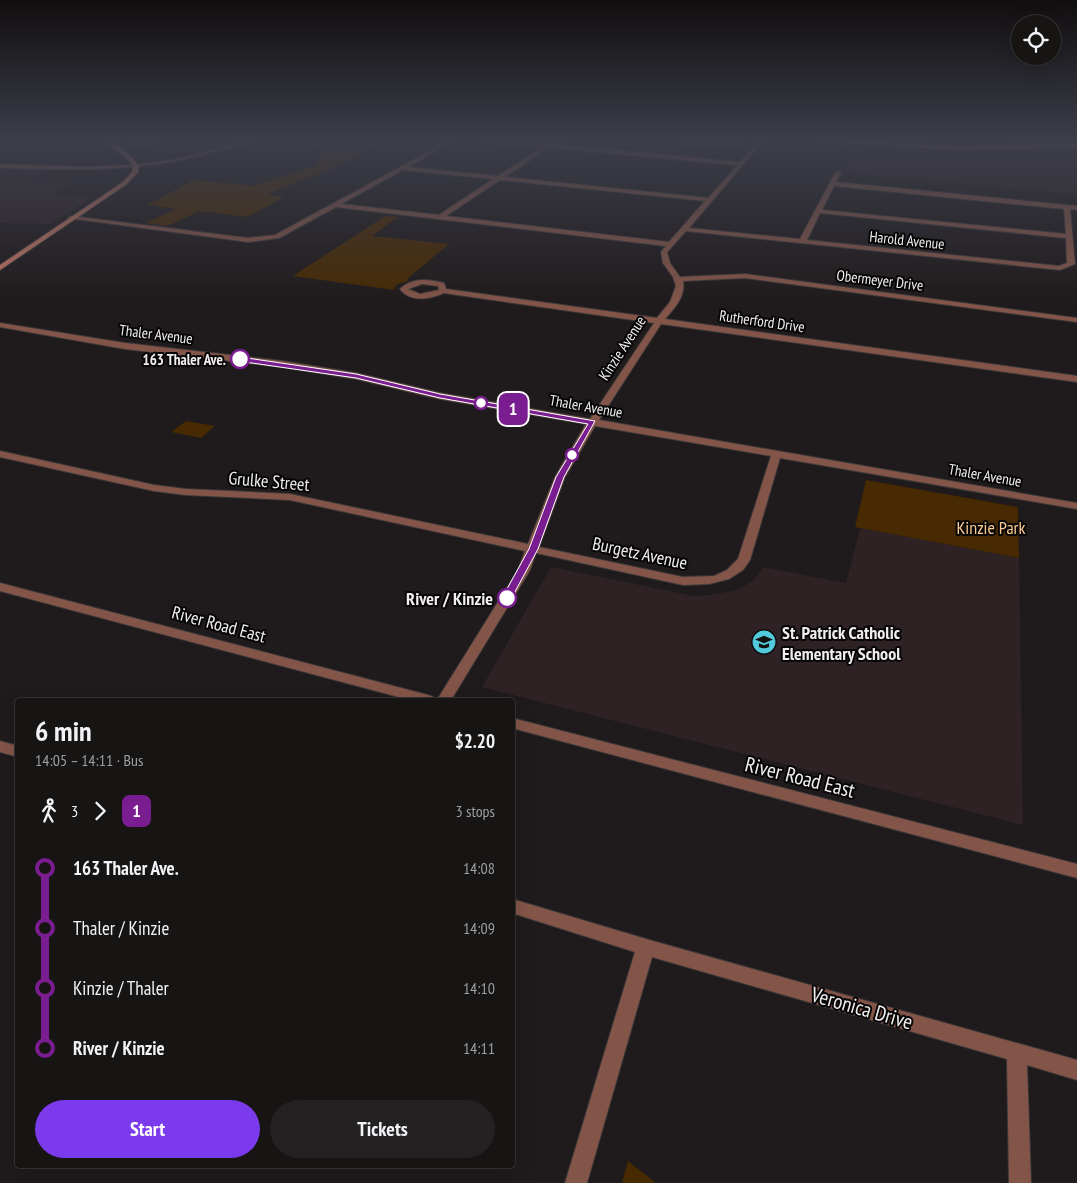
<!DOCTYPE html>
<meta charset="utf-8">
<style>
:root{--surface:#171414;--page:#242122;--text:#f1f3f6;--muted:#9e9ea0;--line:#363334;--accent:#7c3aed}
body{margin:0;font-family:"PT Sans Narrow",sans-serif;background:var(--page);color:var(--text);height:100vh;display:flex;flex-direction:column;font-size:19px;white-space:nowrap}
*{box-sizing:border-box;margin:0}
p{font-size:16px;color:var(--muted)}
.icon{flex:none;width:28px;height:28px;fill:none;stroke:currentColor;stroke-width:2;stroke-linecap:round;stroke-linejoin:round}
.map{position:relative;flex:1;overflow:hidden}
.side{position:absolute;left:15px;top:698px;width:500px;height:470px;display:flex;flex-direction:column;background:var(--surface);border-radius:5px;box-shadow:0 5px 20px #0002,0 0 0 1px var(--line)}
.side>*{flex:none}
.badge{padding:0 10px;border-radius:8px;font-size:18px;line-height:32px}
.tools{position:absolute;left:1011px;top:15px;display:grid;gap:10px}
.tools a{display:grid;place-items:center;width:50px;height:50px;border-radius:50%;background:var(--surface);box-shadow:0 5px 20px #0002,0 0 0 1px var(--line);font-size:25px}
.map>.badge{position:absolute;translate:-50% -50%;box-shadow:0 0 0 2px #fff}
.legs{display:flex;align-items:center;gap:8px;height:55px;padding:0 20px;font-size:16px}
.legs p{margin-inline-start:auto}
.overview{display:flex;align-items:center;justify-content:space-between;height:85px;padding:0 20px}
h1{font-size:28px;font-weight:800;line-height:38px}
.action{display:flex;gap:10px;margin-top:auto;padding:10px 20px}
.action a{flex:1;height:58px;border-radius:30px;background:var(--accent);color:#fff;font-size:20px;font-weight:800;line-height:58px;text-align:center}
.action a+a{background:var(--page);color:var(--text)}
ul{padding:0 20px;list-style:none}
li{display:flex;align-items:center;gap:18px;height:60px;font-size:19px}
li i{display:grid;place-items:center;width:8px;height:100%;margin:0 6px;background:currentColor}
li i::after{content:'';width:12px;height:12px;margin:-6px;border:4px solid;border-radius:50%;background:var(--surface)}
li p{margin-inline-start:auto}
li:first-child i{background:linear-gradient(#0000 50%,currentColor 0)}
li:last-child i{background:linear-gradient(currentColor 50%,#0000 0)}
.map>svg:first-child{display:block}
</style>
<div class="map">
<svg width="1077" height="1183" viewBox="0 0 1077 1183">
<rect width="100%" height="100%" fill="#1f1a1b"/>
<path fill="#2e2224" d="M125,140H241L231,142L164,143L131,148Z
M659,140H747L739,150L674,144L676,141Z
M877,140H1077L974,144Z
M855,144L953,151L1077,147V194L841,173Z
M0,169L49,170L29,181L72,183L55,195L94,196L51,224L0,223Z
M860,528L1019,558L1023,825L482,687L551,567L694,596L710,595L737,590L754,580L763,567L846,583Z"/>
<path fill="#472902" d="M352,144L377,146L319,174L267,194L284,197L247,217L200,211L167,226L146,223L176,209L147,205L194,180L255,186L317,165L323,149L316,148L317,146Z
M385,216L398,217L372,236L449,244L407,279L410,280L396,285L394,290L293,276Z
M186,421L215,426L201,438L171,432Z
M866,480L1018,507L1019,558L855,527Z
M628,1161L656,1183H622Z"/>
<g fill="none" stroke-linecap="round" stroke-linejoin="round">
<defs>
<path id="minor" d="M248,140H255C244,146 230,148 218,151C144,173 76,170 0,168V164C52,166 106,169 158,162C189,158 218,147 248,140Z
M450,140H456L408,167L498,176L542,147L479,142L477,140L549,143L740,162L760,140H764L689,228L800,239L835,173L838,171L841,173L836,182L1077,206V210L1070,209L1075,264L1060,270L686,231L667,252L670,263L680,277L745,274L1077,318V322L745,278L683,281C686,296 674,309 665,319L1077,376V382L661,324L599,420L1077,503V509L780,458L750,560L743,570L729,579L709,584L683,585L536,553L530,570L451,700H437L518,570L525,551L290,500L186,495L154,491L0,457V451L154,485L186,489L290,494L528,544L555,477L586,424L440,399L356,379L282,367L125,349L0,327V323L125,343L282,361L356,373L440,393L590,419L654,323L444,293C430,299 410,303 400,289C412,277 429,279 444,283L446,289L657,318L670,302L676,286L673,277L663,263L661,252L666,246L336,207L279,238L248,242L68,218L71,216L248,238L275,235ZM548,148L738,165L708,198L505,177ZM403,170L493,179L439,215L341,204ZM500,180L705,201L669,242L446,216ZM834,186L1064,209L1066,234L822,210ZM820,213L1066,238L1067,263L1059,266L807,240ZM422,284L438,286L439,290L420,294L408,289ZM595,426L771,456L738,559L727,570L714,576L683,577L539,547L565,477Z
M0,741L18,746V757L0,752Z
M512,899L646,939L1077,1060V1080L1027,1065L1031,1183H1009L1007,1059L652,957L587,1183H565L635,952L512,913Z"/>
<path id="tertiary" d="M0,583L428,695L433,697L435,700H410L0,591Z
M512,718L1077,864V878L512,728Z"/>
<path id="secondary" d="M104,140C114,140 133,157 139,166L138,172L127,184L0,270V265L123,182L132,172L133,166C126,153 111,150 104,140Z
M818,140L961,146L1077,143V147L961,150L820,142Z"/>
</defs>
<use href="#minor" stroke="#3d3839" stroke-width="2"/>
<use href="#tertiary" stroke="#3d3839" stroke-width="2"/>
<use href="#secondary" stroke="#3d3839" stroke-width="2"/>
<use href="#minor" fill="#835548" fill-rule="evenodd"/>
<use href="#tertiary" fill="#835548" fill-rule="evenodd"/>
<use href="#secondary" fill="#be7560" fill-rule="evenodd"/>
</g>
<linearGradient id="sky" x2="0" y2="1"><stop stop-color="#110e0f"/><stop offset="0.46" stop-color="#3c3e4a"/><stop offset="1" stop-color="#3c3e4a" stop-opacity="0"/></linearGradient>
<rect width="1077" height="305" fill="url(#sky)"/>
<path fill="#7a1d90" stroke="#fff" d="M240,357L356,374L440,394L595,421L564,477L538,549L510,601L502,598L529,549L556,477L588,424L440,398L356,378L238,361Z"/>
<defs>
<symbol id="school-disc" viewBox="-11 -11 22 22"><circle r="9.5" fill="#53cadc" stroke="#070606"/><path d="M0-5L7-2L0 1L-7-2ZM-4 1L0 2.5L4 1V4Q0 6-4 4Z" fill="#111"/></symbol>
</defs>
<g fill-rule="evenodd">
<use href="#school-disc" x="750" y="628" width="28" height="28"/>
</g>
<g fill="#fff" stroke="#7a1d90" stroke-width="2.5">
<circle cx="240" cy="359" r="9"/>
<circle cx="481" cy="403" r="6"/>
<circle cx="572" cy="455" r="6"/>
<circle cx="507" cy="598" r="9"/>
</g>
<g text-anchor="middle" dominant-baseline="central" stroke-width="4" stroke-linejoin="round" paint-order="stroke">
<g font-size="15" fill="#f2eeef" stroke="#070606">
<text transform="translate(907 240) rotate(6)">Harold Avenue</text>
<text transform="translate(880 280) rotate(7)">Obermeyer Drive</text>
<text transform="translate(762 321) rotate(8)">Rutherford Drive</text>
<text transform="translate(156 334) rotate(7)">Thaler Avenue</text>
<text transform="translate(622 348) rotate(-57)">Kinzie Avenue</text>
<text transform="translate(586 406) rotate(10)">Thaler Avenue</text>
<text transform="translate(985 475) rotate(10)">Thaler Avenue</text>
</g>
<g font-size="15" font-weight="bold" fill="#f2eeef" stroke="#070606" text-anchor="end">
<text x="226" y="359">163 Thaler Ave.</text>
</g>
<g font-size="18" fill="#f2eeef" stroke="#070606">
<text transform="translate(269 481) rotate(5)">Grulke Street</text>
<text transform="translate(640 553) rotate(12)">Burgetz Avenue</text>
<text transform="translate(219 624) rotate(15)">River Road East</text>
</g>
<g font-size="18" fill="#fdc992" stroke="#070606">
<text x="991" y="527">Kinzie Park</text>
</g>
<g font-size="18" font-weight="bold" fill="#f2eeef" stroke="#070606" text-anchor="end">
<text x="493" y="598">River / Kinzie</text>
</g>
<g font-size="18" font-weight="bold" fill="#f2eeef" stroke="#070606" text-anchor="start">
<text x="782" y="632">St. Patrick Catholic<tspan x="782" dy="21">Elementary School</tspan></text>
</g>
<g font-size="21" fill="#f2eeef" stroke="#070606">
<text transform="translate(800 777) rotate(14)">River Road East</text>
<text transform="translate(862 1008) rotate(16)">Veronica Drive</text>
</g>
</g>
</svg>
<div class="tools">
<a><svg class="icon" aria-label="locate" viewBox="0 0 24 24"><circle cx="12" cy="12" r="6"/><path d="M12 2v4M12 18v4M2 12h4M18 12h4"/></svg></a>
</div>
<b class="badge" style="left:513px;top:409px;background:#7a1d90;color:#fff">1</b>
<section class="side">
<div class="overview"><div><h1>6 min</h1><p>14:05 – 14:11 · Bus</p></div><b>$2.20</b></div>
<div class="legs"><svg class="icon" aria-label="walk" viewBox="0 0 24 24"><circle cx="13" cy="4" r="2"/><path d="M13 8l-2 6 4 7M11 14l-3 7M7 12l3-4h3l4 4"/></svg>3<svg class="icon" aria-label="forward" viewBox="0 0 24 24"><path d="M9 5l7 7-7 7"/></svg><b class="badge" style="background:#7a1d90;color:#fff">1</b><p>3 stops</p></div>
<ul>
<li><i style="color:#7a1d90"></i><b>163 Thaler Ave.</b><p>14:08</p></li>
<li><i style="color:#7a1d90"></i><span>Thaler / Kinzie</span><p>14:09</p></li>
<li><i style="color:#7a1d90"></i><span>Kinzie / Thaler</span><p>14:10</p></li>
<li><i style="color:#7a1d90"></i><b>River / Kinzie</b><p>14:11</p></li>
</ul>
<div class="action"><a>Start</a><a>Tickets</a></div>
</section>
</div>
